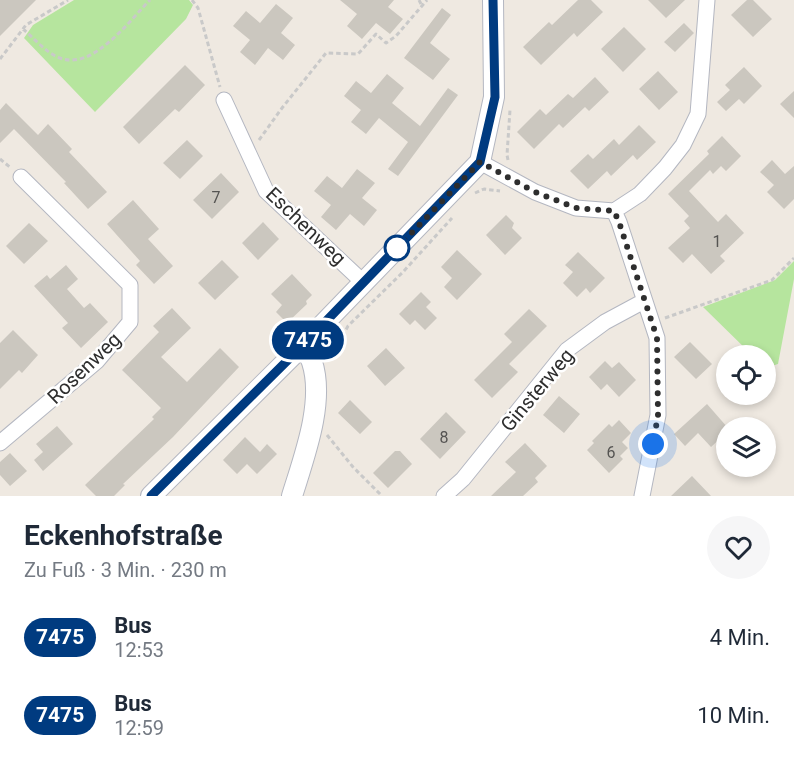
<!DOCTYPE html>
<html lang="de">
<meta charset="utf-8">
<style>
:root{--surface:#fff;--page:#f6f6f7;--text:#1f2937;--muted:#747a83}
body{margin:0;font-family:Roboto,sans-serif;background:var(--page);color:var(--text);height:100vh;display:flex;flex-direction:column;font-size:22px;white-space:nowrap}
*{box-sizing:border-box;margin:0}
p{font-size:20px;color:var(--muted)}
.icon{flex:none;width:33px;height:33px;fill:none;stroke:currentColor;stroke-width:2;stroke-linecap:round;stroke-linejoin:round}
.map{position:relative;height:496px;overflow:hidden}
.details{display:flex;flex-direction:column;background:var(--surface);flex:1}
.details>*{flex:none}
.badge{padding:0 12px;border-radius:20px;font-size:21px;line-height:39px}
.controls{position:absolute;left:716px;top:345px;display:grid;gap:12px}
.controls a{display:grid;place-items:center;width:60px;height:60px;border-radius:50%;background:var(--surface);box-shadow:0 3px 9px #0003;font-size:30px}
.you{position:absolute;width:30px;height:30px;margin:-15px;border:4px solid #fff;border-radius:50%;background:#1a73e8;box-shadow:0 0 0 9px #1a73e833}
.map>.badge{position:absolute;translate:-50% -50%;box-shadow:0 0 0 3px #fff}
.round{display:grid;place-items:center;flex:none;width:63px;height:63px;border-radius:32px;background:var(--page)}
.head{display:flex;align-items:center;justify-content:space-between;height:102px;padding:0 24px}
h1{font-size:28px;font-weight:700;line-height:45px}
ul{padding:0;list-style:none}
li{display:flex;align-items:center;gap:18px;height:78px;padding:0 24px}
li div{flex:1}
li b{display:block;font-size:22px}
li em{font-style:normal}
li .badge{min-width:66px;font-weight:700;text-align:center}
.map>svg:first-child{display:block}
</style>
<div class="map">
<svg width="794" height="496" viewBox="0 0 794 496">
<rect width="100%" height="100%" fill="#efe9e1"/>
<path fill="#b6e59e" d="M74,0H189L193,5L186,19L95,112L24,38L33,25Z
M794,261V279L778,364L765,368V356L752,355L703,307L775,280Z"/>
<path fill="#cbc7bf" d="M0,0H36L0,36Z
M340,0H394L388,7L403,19L390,34L376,23L362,39L347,26L357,14Z
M578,0H591L603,12L577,37L574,33L541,65L523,47L549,22L552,25Z
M648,0H685L666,18Z
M747,0H753L772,19L753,37L731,15Z
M276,4L293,18L281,33L295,45L283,60L268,48L255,65L240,52L250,40L233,26L246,11L260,23Z
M442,8L451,15L430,43L450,59L433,80L404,58Z
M684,23L694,33L675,52L664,42Z
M624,27L646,49L623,72L601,49Z
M185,65L205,85L179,112L175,109L139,144L123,127Z
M744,67L762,86L744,104L739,99L726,111L717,102L730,90L725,85Z
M658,71L678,92L659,110L639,89Z
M387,74L404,88L392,103L420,126L448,88L458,95L398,176L388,169L408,142L379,118L366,134L351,122L361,110L344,96L356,81L371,93Z
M595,77L609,92L589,111L585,107L563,128L559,124L534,149L517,132L540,109L546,115L568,94L573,98Z
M794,91V118L780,104Z
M6,103L38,135L48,124L72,149L69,152L107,192L88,209L64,183L66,182L14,129L0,143V110Z
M639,125L656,142L637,160L633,155L611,176L607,171L588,189L570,171L588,154L593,159L614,139L619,145Z
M722,136L741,156L726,171L721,166L713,174L710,170L689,191L718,222L726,214L744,233L720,256L725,261L711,274L692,254L683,263L668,248L690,228L684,221L689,216L668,194L709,154L707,151Z
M187,140L203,156L180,179L163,163Z
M772,160L785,174L794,166V199L784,209L767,192L774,185L760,172Z
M357,169L375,183L362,198L377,210L364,226L350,214L336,230L321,217L331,205L314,191L327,176L342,188Z
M221,173L239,192L212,219L193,200Z
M133,200L159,229L148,239L173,266L154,284L136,265L140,261L107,224Z
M506,215L514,223L512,228L522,238L505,255L486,235Z
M263,222L279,239L258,260L242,243Z
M29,223L48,241L24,264L6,246Z
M457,250L482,274L457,300L444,287L452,278L441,267Z
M578,252L605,278L590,293L586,288L577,297L563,283L573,272L565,265Z
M222,260L239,277L215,300L198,283Z
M66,265L78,279L67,289L84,308L90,303L108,322L81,348L62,328L68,323L34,286L47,275L50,279Z
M292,274L312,295L306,301L307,304L287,323L276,312L282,305L271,294Z
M421,292L431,302L426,307L437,318L425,330L415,320L410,325L399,314Z
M172,308L191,328L161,357L187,382L220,348L239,367L173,437L123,484L125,485L114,496H96L85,485L154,419L152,417L161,408L122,370L159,332L153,326Z
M529,309L547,326L509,364L518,372L492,398L474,380L512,342L504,334Z
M13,330L38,355L22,373L19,370L0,389V343Z
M690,342L712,364L696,379L674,357Z
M386,348L405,368L385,386L367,366Z
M605,361L612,368L619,362L636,380L619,397L607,384L601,390L589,377Z
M559,396L580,414L564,433L543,415Z
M350,400L372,422L360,434L338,413Z
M707,404L728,428H726V433L711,447L698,433L685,446L674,434Z
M446,412L466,432L440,459L420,439Z
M619,420L631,433L622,442L628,448L620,456L623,459L609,473L587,450L594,443L592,441L609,424L612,427Z
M57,426L73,444L43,471L34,460L43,452L36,444Z
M245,437L260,452L267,444L277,454L257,474L247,464L237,474L223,460Z
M525,443L547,466L535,478L538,482L523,496H491L516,472L505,462Z
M395,451H400L412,464L388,488L373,473Z
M10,453L27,471L10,486L0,475V462Z
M692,476L711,496H671Z"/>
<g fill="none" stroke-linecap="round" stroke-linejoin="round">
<defs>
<path id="minor" d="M224,100L266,191L364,283
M480,162L535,192L576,208L614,211L640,194L665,168L683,145L698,114L707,0
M614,211L619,222L657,338L658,415L642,496
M0,443L97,361L130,322V285L21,177
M444,496L463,479L567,350L605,322L644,301"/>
<path id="tertiary" d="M151,496L302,346L480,162L494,97L493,0
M292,496C304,457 325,402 312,362C310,356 306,351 302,346"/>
</defs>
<use href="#minor" stroke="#b4b7c1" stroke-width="17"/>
<use href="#tertiary" stroke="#b4b7c1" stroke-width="22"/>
<path stroke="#c9c9c9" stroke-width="3" stroke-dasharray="4.5 3" stroke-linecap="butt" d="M192,0L198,8L220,87
M419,0L422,6
M23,29C34,38 46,53 60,58C93,71 130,20 150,0
M0,59L26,25L68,0
M259,140L282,108L326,53L358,54L376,34L386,43L396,36L427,0
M0,159L11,168
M508,160L507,155L510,110
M475,193L484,189L500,191
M665,318L772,280L794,258
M332,356L348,326L403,272L452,218
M327,435L353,467L382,496"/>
<use href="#minor" stroke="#fff" stroke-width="15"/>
<use href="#tertiary" stroke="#fff" stroke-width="20"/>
</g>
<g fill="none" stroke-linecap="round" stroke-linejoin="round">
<defs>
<path id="line" d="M151,496L302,346L480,162L495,97L493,0"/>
</defs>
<use href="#line" stroke="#fff" stroke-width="14"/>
<use href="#line" stroke="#003b80" stroke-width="9"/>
<path stroke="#2e2e2e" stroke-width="6" stroke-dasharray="0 10.8" d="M397,248L480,162L535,192L576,208L614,211L619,222L657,338L658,415L653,444"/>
</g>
<circle fill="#fff" stroke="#003b80" stroke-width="3" cx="397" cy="248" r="12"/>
<g text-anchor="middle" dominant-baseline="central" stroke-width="5" stroke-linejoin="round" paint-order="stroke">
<g font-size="16" fill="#555452">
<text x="216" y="197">7</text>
<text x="717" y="241">1</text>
<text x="444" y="437">8</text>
<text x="611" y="452">6</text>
</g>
<g font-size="20" fill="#2e2e2e" stroke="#fff">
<text transform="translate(306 226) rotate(44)">Eschenweg</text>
<text transform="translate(84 368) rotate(-44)">Rosenweg</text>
<text transform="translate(537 390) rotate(-50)">Ginsterweg</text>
</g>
</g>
</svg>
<div class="controls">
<a><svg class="icon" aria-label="locate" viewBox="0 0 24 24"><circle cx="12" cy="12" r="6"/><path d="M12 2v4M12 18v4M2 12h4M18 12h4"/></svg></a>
<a><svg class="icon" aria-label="layers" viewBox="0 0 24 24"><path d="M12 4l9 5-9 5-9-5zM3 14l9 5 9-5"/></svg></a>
</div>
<div class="you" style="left:653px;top:444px"></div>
<b class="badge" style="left:308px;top:340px;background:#003b80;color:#fff">7475</b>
</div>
<section class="details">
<div class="head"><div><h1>Eckenhofstraße</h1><p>Zu Fuß · 3 Min. · 230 m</p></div><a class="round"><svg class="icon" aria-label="heart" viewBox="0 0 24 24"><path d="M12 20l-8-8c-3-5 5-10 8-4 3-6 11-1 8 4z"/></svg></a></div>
<ul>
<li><span class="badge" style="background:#003b80;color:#fff">7475</span><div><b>Bus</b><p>12:53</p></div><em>4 Min.</em></li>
<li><span class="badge" style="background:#003b80;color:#fff">7475</span><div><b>Bus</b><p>12:59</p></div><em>10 Min.</em></li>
</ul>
</section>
